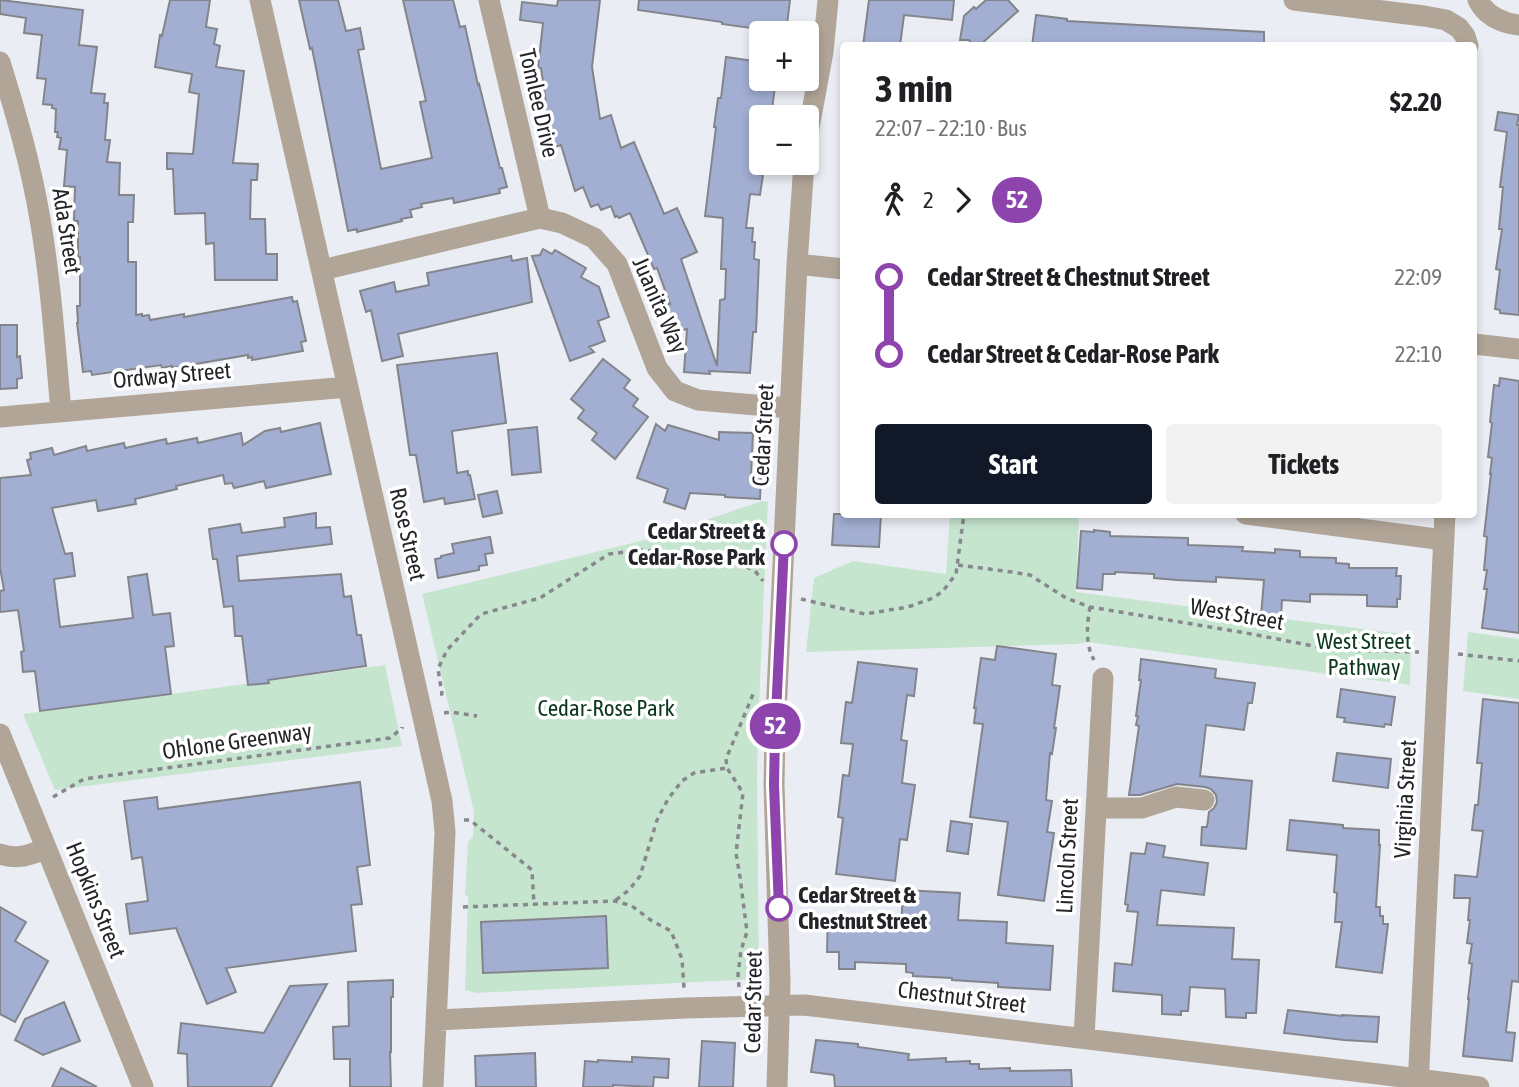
<!DOCTYPE html>
<meta charset="utf-8">
<style>
:root{--surface:#fff;--page:#f2f2f2;--text:#202124;--muted:#757577;--accent:#111827}
body{margin:0;font-family:"Asap Condensed",sans-serif;background:var(--page);color:var(--text);height:100vh;display:flex;flex-direction:column;font-size:26px;white-space:nowrap}
*{box-sizing:border-box;margin:0}
p{font-size:23px;color:var(--muted)}
.icon{flex:none;width:38px;height:38px;fill:none;stroke:currentColor;stroke-width:2;stroke-linecap:round;stroke-linejoin:round}
.map{position:relative;flex:1;overflow:hidden}
.details{position:absolute;left:840px;top:42px;width:637px;height:476px;display:flex;flex-direction:column;background:var(--surface);border-radius:7px;box-shadow:0 4px 10px #0003}
.details>*{flex:none}
.badge{padding:0 14px;border-radius:23px;font-size:24px;line-height:46px}
.controls{position:absolute;left:749px;top:21px;display:grid;gap:14px}
.controls a{display:grid;place-items:center;width:70px;height:70px;border-radius:7px;background:var(--surface);box-shadow:0 4px 10px #0003;font-size:35px}
.map>.badge{position:absolute;translate:-50% -50%;box-shadow:0 0 0 4px #fff}
.legs{display:flex;align-items:center;gap:10px;height:77px;padding:0 35px;font-size:23px}
.legs p{margin-inline-start:auto}
.headline{display:flex;align-items:center;justify-content:space-between;height:119px;padding:0 35px}
h1{font-size:38px;font-weight:700;line-height:52px}
.cta{display:flex;gap:14px;margin-top:auto;padding:14px 35px}
.cta a{flex:1;height:80px;border-radius:7px;background:var(--accent);color:#fff;font-size:28px;font-weight:700;line-height:80px;text-align:center}
.cta a+a{background:var(--page);color:var(--text)}
ul{padding:0 35px;list-style:none}
li{display:flex;align-items:center;gap:24px;height:77px;font-size:26px}
li i{display:grid;place-items:center;width:10px;height:100%;margin:0 9px;background:currentColor}
li i::after{content:'';width:18px;height:18px;margin:-9px;border:5px solid;border-radius:50%;background:var(--surface)}
li p{margin-inline-start:auto}
li:first-child i{background:linear-gradient(#0000 50%,currentColor 0)}
li:last-child i{background:linear-gradient(currentColor 50%,#0000 0)}
.map>svg:first-child{display:block}
</style>
<div class="map">
<svg width="1519" height="1087" viewBox="0 0 1519 1087">
<rect width="100%" height="100%" fill="#ebedf4"/>
<path fill="#c6e5cf" d="M762,501L768,502L760,681L757,775L759,979L476,993L465,990L468,897L465,894L468,842L473,837L474,812L422,594L649,539Z
M950,514L1079,515L1076,592L1411,635L1410,685L1087,642L1076,644L806,652L814,578L853,561L946,574Z
M1468,632L1519,639V699L1463,691Z
M385,665L402,746L55,790L23,714Z"/>
<path fill="#a2aed2" stroke="#83858b" stroke-width="2" d="M0,0L83,10L79,45L97,47L91,93L105,94L104,103H108L105,140H110L107,162L120,163L119,195H134L133,222H128V262H136V315L142,314V316L149,315L150,320L184,314V317L292,297L293,302L297,301L302,323L306,341L301,342L303,351L252,360V357L248,358V355L172,368V366L162,368L161,365L92,375L91,371L83,372L77,323H78L77,306H80V257H78V221H74L75,187L64,186L67,150L59,149L61,138L57,137L58,132H55L56,109L52,108V105L43,104L46,79L37,78L42,35L24,33L26,18L0,14Z
M170,0H210L206,27L217,29L214,44L220,46L216,67L244,71L233,163L258,164L257,180H251L250,219H265L266,254H277V280H215L214,243L206,244L205,213L175,214L173,169H167V153L193,154L199,94L189,92L192,74L155,67L160,35L162,36Z
M299,0H338L346,31L360,28L364,49L358,50L381,169L432,158L420,102L426,101L403,0H453L460,27L465,26L478,85L479,84L500,168H502L507,187L499,189L500,193L454,203L453,198L421,204L422,207L410,210L412,217L401,219L402,221L357,232V229L348,231L312,48L310,49Z
M558,0H600L592,67L600,119L611,115L621,148L634,142L664,214L677,208L697,252L681,259L717,366L720,300L725,299L726,269H721L723,218L705,216L716,127H714L718,98H721L726,57L761,62V79H776L771,117H761L760,174L763,175L760,195L750,194L746,228H753L752,242H755L754,259L759,260L756,332H753L750,373L709,371L710,374L684,372L687,329L674,333L664,305L670,304L657,268L654,269L630,213L619,218L617,216L615,217L611,206L601,210L598,204L591,207L583,187L575,191L561,145L555,147L541,104L546,103L541,68H538L543,23L520,20L522,2L557,6Z
M639,0H790L786,33H758V29L722,24V22L638,10Z
M869,0H954L952,20L904,15L900,46H863Z
M986,0H1008L1018,11L979,46H974L969,40H960L964,16L974,7L976,9Z
M1036,15L1067,19V21L1264,32V46H1032Z
M1498,112L1519,115L1517,125H1519V315L1500,313V310L1495,309L1500,270L1496,269L1502,229H1499L1503,187H1500L1507,132L1495,130Z
M543,249L552,254L555,250L586,268L581,277L599,287L609,317L598,321L605,341L589,347L594,352L570,361L532,256L540,255Z
M511,256L512,261L527,258L532,302L398,334L403,356L382,361L371,310L366,312L360,291L394,282L396,292L429,285L427,273Z
M0,325H17V357L20,356L22,378L17,379V388L0,389Z
M497,353L506,423L452,431L457,473L468,471V475H470L475,499L445,504L444,498L424,502L416,455H410L397,365Z
M603,359L630,380L624,388L638,399L633,406L648,417L615,459L592,440L597,433L578,418L584,410L571,399Z
M1500,378L1519,381V633L1482,628L1487,589H1484L1487,570H1484L1487,537L1484,536L1491,474H1490L1492,458L1488,457L1492,423L1490,422L1494,385L1499,386Z
M320,423L331,474L266,488L264,481L234,488L232,483L225,484L223,475L176,486L177,489L135,499L136,504L98,511L96,500L52,508L65,554L72,553L75,576L54,579L60,627L133,618L128,577L147,574L153,615L170,613L174,646L165,647L171,694L40,711L35,671L23,672L21,652L24,651L18,610L0,612V591L4,590L0,568V478L31,475L27,460L31,459L30,453L52,448L54,455L86,446L87,451L124,443L125,448L166,439L167,444L197,438L198,443L241,433L243,445L265,431L280,428L281,432Z
M656,424L665,431L668,425L719,440V432L753,433L751,475L761,476L760,499L725,497V495L690,493L685,509L664,502L668,489L637,478Z
M537,427L541,472L512,475L508,430Z
M497,491L502,513L483,517L478,495Z
M316,513V528L330,527L332,544L237,556L239,581L341,574L344,597L351,596L357,635H361L366,666L268,680L269,683L248,685L242,636H235L233,606L224,607L217,559H213L209,529L240,524L242,533L285,527L284,518Z
M834,514H881L879,547L832,545Z
M1094,530L1110,532V536L1188,538V545L1243,547L1242,551L1275,553V549L1300,551V557L1336,558V563L1349,564V568H1397L1396,576H1401L1400,599H1397V607L1367,606V595L1310,594V602L1282,600L1281,617L1261,616L1264,580L1216,577V582L1177,580L1154,578V574L1115,572V574H1103L1102,590L1077,588L1081,531L1094,532Z
M490,537L493,553L485,554L487,565L479,566V570L438,578L435,559L441,558V556L454,553L452,544Z
M997,646L1056,654L1052,685L1060,686L1054,728H1056L1052,754L1050,753L1046,800L1052,801L1047,832L1054,833L1044,901L998,895L1008,822L970,817L983,724L974,723L976,708H974L981,658L995,660Z
M1141,659L1216,669L1215,678L1255,683L1252,703H1248L1244,730L1206,725L1200,776L1252,781L1246,849L1201,845L1202,827H1207L1209,812L1214,808L1217,802L1216,795L1211,789L1205,787L1177,784L1140,795H1129L1139,726L1136,725L1138,716H1136L1141,680H1139Z
M858,662L917,669L914,696L907,695L901,740L907,741L902,783L915,785L907,840L900,839L895,881L836,874L843,818L838,817L843,775L849,776L853,744L841,743L846,702L852,703Z
M1341,689L1395,697L1391,725L1385,724L1384,727L1344,722L1345,718L1337,717Z
M1483,699L1519,703V982L1512,981L1506,1032L1515,1033L1512,1061L1463,1056L1469,999H1468L1472,964L1469,963L1472,944L1467,943L1470,920H1468L1470,898H1454L1455,875L1477,877L1483,831L1472,830L1475,805H1478L1482,763H1477Z
M1337,753L1391,759L1388,788L1333,781Z
M360,782L370,865L357,867L362,904L351,905L356,951L226,968L236,992L207,1004L176,928L130,934L126,904L148,901L142,857L132,859L124,801L157,797L158,809Z
M1290,820L1343,825V828L1379,830V845H1380L1376,907H1380V916H1383V924H1388L1382,973L1336,967L1342,922H1335L1337,893L1334,892L1337,855L1287,850Z
M951,821L972,824L968,854L947,851Z
M1147,843L1165,846L1163,857L1208,863L1204,895L1161,890L1157,925L1234,928L1232,959L1259,960L1256,1013H1246V1018L1226,1017L1225,989L1190,987L1188,1011H1181V1015L1162,1014V995L1113,991L1115,963L1132,965L1138,912L1127,911L1128,905L1125,904L1131,853L1145,854Z
M903,890L960,893L958,920L1007,922L1006,943L1053,946L1050,990L998,987V983L952,980V978L913,976V973L906,972V964L855,962V969H839V952H827L828,916L846,917L845,924L850,925V928L901,930Z
M0,907L26,922L15,941L48,961L15,1022L0,1014Z
M606,916L608,968L483,973L481,922Z
M393,980V997H391V1052H390L391,1087H350V1059H334L333,1027L349,1026L348,982Z
M327,984L271,1087H188L187,1054L178,1053L181,1023L264,1033L290,986Z
M64,1002L80,1041L43,1055L15,1040L25,1019Z
M1288,1010L1342,1016V1015L1379,1017L1377,1042L1344,1040L1284,1033Z
M816,1040L858,1044V1047L909,1054L908,1060L946,1058V1062L970,1061V1064H979V1069L1010,1068V1071L1071,1070L1072,1087H835L834,1075L811,1072Z
M702,1041L735,1043L733,1087H699Z
M535,1053L536,1087H476L475,1056Z
M632,1057L669,1059L668,1078L654,1077L653,1087L613,1085V1087H583L585,1061L598,1062V1060L632,1062Z
M61,1068L97,1087H52Z"/>
<g fill="none" stroke-linecap="round" stroke-linejoin="round">
<path stroke="#87888d" stroke-width="3.5" stroke-dasharray="5 5" stroke-linecap="butt" d="M958,565L1012,572L1030,575L1066,598L1090,607L1246,633L1334,650L1419,652
M801,599L865,614L908,607L933,598L943,591L956,574L964,514
M1090,607C1087,624 1085,644 1094,660
M1458,654L1519,661
M440,694H442L438,669L447,650L481,614L540,598L609,554L642,550L738,563L755,571L763,581
M444,713L450,712L477,716
M53,797L84,779L390,738L402,728V727
M464,820H470L532,870L534,905
M616,900L629,890L640,876L657,820L668,799L682,781L694,773L727,768
M463,907L615,901L632,906L652,921L671,931L682,959L684,988
M739,987L738,974L741,950L747,932L740,877L736,853L743,793L727,768L726,759L754,692"/>
<path stroke="#b1a597" stroke-width="21" d="M260,0L442,801L445,832L433,1087
M489,0L540,218
M1294,0L1424,16L1446,20L1459,28L1465,36L1468,46
M1478,0C1486,16 1502,23 1519,25
M0,62C16,114 31,165 40,219C51,282 55,347 61,411
M807,138L823,52L828,0
M797,264L844,269
M322,270L540,218L562,223L594,238L617,264L657,368L675,391L698,400L790,408
M1474,344L1519,349
M0,417L348,387
M1246,514L1444,540
M0,734L143,1087
M1096,808H1142L1176,797L1204,800
M0,854C19,860 28,855 46,849
M437,1020L685,1008L804,1005L1395,1076L1479,1087
M1084,1038L1103,678
M777,1087L780,983L774,784L775,736L797,264L804,163
M1418,1087L1445,514"/>
</g>
<g fill="none" stroke-linecap="round" stroke-linejoin="round">
<defs>
<path id="line-1" d="M779,908L774,785L775,736L784,544"/>
</defs>
<use href="#line-1" stroke="#fff" stroke-width="16"/>
<use href="#line-1" stroke="#8e44ad" stroke-width="10"/>
</g>
<g fill="#fff" stroke="#8e44ad" stroke-width="3.5">
<circle cx="784" cy="544" r="12"/>
<circle cx="779" cy="908" r="12"/>
</g>
<g text-anchor="middle" dominant-baseline="central" stroke-width="7" stroke-linejoin="round" paint-order="stroke">
<g font-size="23" fill="#242528" stroke="#fff">
<text transform="translate(539 103) rotate(77)">Tomlee Drive</text>
<text transform="translate(67 231) rotate(81)">Ada Street</text>
<text transform="translate(660 305) rotate(66)">Juanita Way</text>
<text transform="translate(172 375) rotate(-5)">Ordway Street</text>
<text transform="translate(763 435) rotate(-87)">Cedar Street</text>
<text transform="translate(408 534) rotate(77)">Rose Street</text>
<text transform="translate(1237 614) rotate(10)">West Street</text>
<text transform="translate(237 741) rotate(-8)">Ohlone Greenway</text>
<text transform="translate(1405 799) rotate(-87)">Virginia Street</text>
<text transform="translate(1067 856) rotate(-87)">Lincoln Street</text>
<text transform="translate(96 900) rotate(68)">Hopkins Street</text>
<text transform="translate(962 997) rotate(7)">Chestnut Street</text>
<text transform="translate(753 1002) rotate(-89)">Cedar Street</text>
</g>
<g font-size="23" font-weight="bold" fill="#242528" stroke="#fff" text-anchor="end">
<text x="765" y="531">Cedar Street &amp;<tspan x="765" dy="26">Cedar-Rose Park</tspan></text>
<text x="798" y="895" text-anchor="start">Cedar Street &amp;<tspan x="798" dy="26">Chestnut Street</tspan></text>
</g>
<g font-size="23" fill="#0b381f" stroke="#fff">
<text x="1364" y="641">West Street<tspan x="1364" dy="26">Pathway</tspan></text>
<text x="606" y="708">Cedar-Rose Park</text>
</g>
</g>
</svg>
<div class="controls">
<a>+</a>
<a>−</a>
</div>
<b class="badge" style="left:775px;top:726px;background:#8e44ad;color:#fff">52</b>
<section class="details">
<div class="headline"><div><h1>3 min</h1><p>22:07 – 22:10 · Bus</p></div><b>$2.20</b></div>
<div class="legs"><svg class="icon" aria-label="walk" viewBox="0 0 24 24"><circle cx="13" cy="4" r="2"/><path d="M13 8l-2 6 4 7M11 14l-3 7M7 12l3-4h3l4 4"/></svg>2<svg class="icon" aria-label="forward" viewBox="0 0 24 24"><path d="M9 5l7 7-7 7"/></svg><b class="badge" style="background:#8e44ad;color:#fff">52</b></div>
<ul>
<li><i style="color:#8e44ad"></i><b>Cedar Street &amp; Chestnut Street</b><p>22:09</p></li>
<li><i style="color:#8e44ad"></i><b>Cedar Street &amp; Cedar-Rose Park</b><p>22:10</p></li>
</ul>
<div class="cta"><a>Start</a><a>Tickets</a></div>
</section>
</div>
